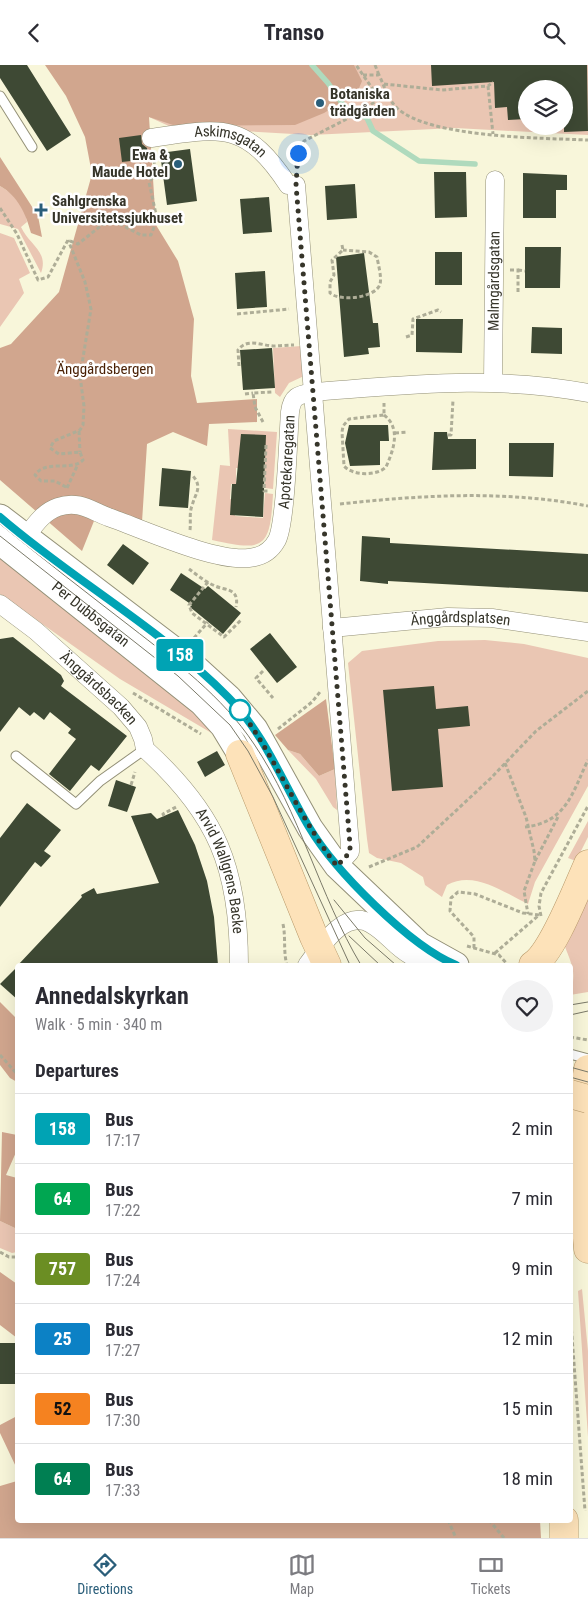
<!DOCTYPE html>
<meta charset="utf-8">
<style>
:root{--surface:#fff;--page:#f2f2f3;--text:#2b2b33;--muted:#7c7c81;--line:#e1e1e2;--accent:#2a5e7a}
body{margin:0;font-family:"Roboto Condensed",sans-serif;background:var(--page);color:var(--text);height:100vh;display:flex;flex-direction:column;font-size:19px;white-space:nowrap}
*{box-sizing:border-box;margin:0}
p{font-size:16px;color:var(--muted)}
.icon{flex:none;width:28px;height:28px;fill:none;stroke:currentColor;stroke-width:2;stroke-linecap:round;stroke-linejoin:round}
.map{position:relative;flex:1;overflow:hidden}
.side{position:absolute;left:15px;top:898px;width:558px;height:560px;display:flex;flex-direction:column;background:var(--surface);border-radius:5px;box-shadow:0 5px 20px #0002}
.side>*{flex:none}
.badge{padding:0 10px;border-radius:4px;font-size:18px;line-height:32px}
.fabs{position:absolute;left:518px;top:15px;display:grid;gap:10px}
.fabs a{display:grid;place-items:center;width:55px;height:55px;border-radius:50%;background:var(--surface);box-shadow:0 5px 20px #0002;font-size:25px}
.you{position:absolute;width:25px;height:25px;margin:-12px;border:4px solid #fff;border-radius:50%;background:#1a73e8;box-shadow:0 0 0 8px #1a73e833}
.map>.badge{position:absolute;translate:-50% -50%;box-shadow:0 0 0 2px #fff}
h2{padding:0 20px;font-size:19px;line-height:45px}
.round{display:grid;place-items:center;flex:none;width:52px;height:52px;border-radius:26px;background:var(--page)}
.head{display:flex;align-items:center;justify-content:space-between;height:85px;padding:0 20px}
h1{font-size:24px;font-weight:700;line-height:38px}
ul{padding:0;list-style:none}
li{display:flex;align-items:center;gap:15px;height:70px;padding:0 20px;border-top:1px solid var(--line)}
li div{flex:1}
li b{display:block;font-size:19px}
li em{font-style:normal}
li .badge{min-width:55px;font-weight:700;text-align:center}
header{display:flex;justify-content:space-between;align-items:center;height:65px;padding:0 20px;background:var(--surface);font-size:22px;font-weight:700}
.tabs{display:flex;justify-content:space-around;align-items:center;height:70px;border-top:1px solid var(--line);background:var(--surface);font-size:14px;color:var(--muted)}
.tabs a{display:grid;justify-items:center;gap:2px}
.tabs .active{color:var(--accent)}
.map>svg:first-child{display:block}
</style>
<header><svg class="icon" aria-label="back" viewBox="0 0 24 24"><path d="M15 5l-7 7 7 7"/></svg>Transo<svg class="icon" aria-label="search" viewBox="0 0 24 24"><circle cx="10" cy="10" r="6"/><path d="M15 15l6 6"/></svg></header>
<div class="map">
<svg width="588" height="1473" viewBox="0 0 588 1473">
<rect width="100%" height="100%" fill="#f8f6da"/>
<path fill="#eac6b3" fill-rule="evenodd" d="M93,0H588V70L455,63L311,70L171,62L149,52ZM526,24H564V61H526Z
M0,121C13,128 26,142 27,157L21,162C29,180 49,186 41,208L18,164L0,159Z
M0,168L14,173L30,208L19,214L24,228L0,262Z
M302,281L304,311L289,318L280,332L275,328L273,283Z
M228,364L277,367L273,424L265,423V404L236,403V419H231L230,434L235,435V451L263,453L265,428L273,429C270,483 265,487 212,475L220,400L230,401Z
M0,490L194,644L220,673L120,614L0,529Z
M485,575L524,579L588,593V721L535,817L528,839C503,827 474,805 447,820L442,832L425,820L423,812L401,798L377,793L369,788L367,774L348,598L362,586L438,576Z
M288,685L300,689L319,711L335,704L337,745L333,742L316,714Z
M588,756V772L576,796L568,793Z
M588,826V927L570,930C577,906 572,901 564,879Z
M0,1156L17,1164V1187L12,1188L0,1183Z
M582,1224L588,1286V1372L578,1226Z"/>
<path fill="#d1a68e" d="M45,0H354L362,16L357,28L324,48L295,60L182,61L173,60L149,52L156,160L178,196L194,254L191,311L197,338L257,334V357L209,359L207,381L173,367L147,379L142,457L98,446L82,486L0,415V283L11,279L59,227L92,109L85,72L66,31Z
M0,92L38,151L42,172L31,168C26,149 18,131 0,121Z
M326,634L335,704L319,711L300,689L288,685L275,670Z
M0,937L17,954V1017L10,1013L0,1000Z
M2,1067L17,1070V1085L6,1110L17,1113V1164L0,1156Z
M0,1207L17,1219V1273L0,1260Z
M17,1351V1404L0,1368V1360Z
M17,1416L18,1455H540L541,1473H0V1421Z"/>
<g fill="none" stroke-linecap="round" stroke-linejoin="round">
<path stroke="#afdabd" stroke-width="5.5" d="M312,0L328,18L346,44L367,53L373,66L419,96L475,99"/>
</g>
<path fill="#3e4934" d="M0,0H27L71,70L47,86L0,13Z
M431,0H587L588,66L564,67V24H526V54L508,55L507,42L495,43L494,17L432,21Z
M141,70L142,79L147,83L148,94L122,97L119,73Z
M190,84L197,136L167,140L160,88Z
M434,107H466L467,152L435,153Z
M523,108L567,110V125H556V153H523Z
M355,119L357,153L327,155L325,121Z
M269,132L272,167L243,169L240,134Z
M525,182H561L560,223H525Z
M435,187H462V220H435Z
M364,188L373,258H378L380,282L368,283L369,289L344,292L336,192Z
M265,206L267,242L237,244L235,208Z
M416,254H463L462,288L416,287Z
M532,262L562,263V289L531,288Z
M272,283L275,323L243,325L240,285Z
M349,360H388L389,376H380V400L350,401L345,378Z
M434,367H447L448,374H476V404L432,405Z
M241,369L266,370L263,452L230,450L232,419H236Z
M509,378H554L553,412L509,411Z
M162,403L191,406L188,443L159,441Z
M362,471L390,473V478L588,489V527L388,516V519L360,516Z
M123,479L149,498L133,520L107,500Z
M181,508L205,524L208,521L241,548L223,569L190,542L192,540L170,525Z
M270,568L297,602L277,618L250,584Z
M13,572L61,610L64,616L61,621L127,671L99,706L91,700L70,726L49,709L76,674L68,668L71,664L50,647L44,655L34,647L30,651L19,642L0,667V574Z
M434,621L436,644L468,641L470,661L438,664L443,722L392,726L383,625Z
M217,686L225,700L205,712L197,697Z
M116,715L136,722L127,747L108,741Z
M27,738L61,765L44,786L51,791L41,802L35,797L0,842V773Z
M178,745L195,780L207,816L214,852L218,900H18L82,832L81,830L94,823L97,829L159,818L131,751L151,748L157,754Z
M18,901V935L0,919Z
M0,1278H15V1319H0Z"/>
<g fill="none" stroke-linecap="round" stroke-linejoin="round">
<defs>
<path id="lane" d="M0,31L32,82
M16,691L76,739L100,716L145,684
M570,989L588,994"/>
<g id="street">
<path id="s1" d="M151,73C221,63 245,55 288,120H296L350,780V787L337,801"/>
<path id="s2" d="M493,317L495,115"/>
<path id="s3" d="M25,473C34,461 43,447 58,442C78,435 90,445 108,452C143,464 214,497 249,493C261,492 271,486 277,475C286,457 288,373 290,347C292,331 298,330 313,327C409,320 492,310 588,328"/>
<path id="s4" d="M0,539L36,566L121,642L138,662L143,674L145,684C217,749 239,803 239,900"/>
<path id="s5" d="M332,563L448,552L492,553L588,567"/>
<path d="M307,900C320,883 345,842 371,859C386,867 395,882 410,890C418,895 425,900 434,900"/>
</g>
<g id="secondary">
<path d="M0,452L185,593L229,633L255,664L310,763L337,801L420,880L456,900"/>
<path id="s6" d="M0,477L202,638L223,661L240,689"/>
</g>
<path id="primary" d="M240,689L314,872L327,900
M533,900C553,887 577,823 588,799
M588,1004L581,1045L584,1139L588,1184
M564,1455V1473"/>
</defs>
<use href="#lane" stroke="#939077" stroke-width="11"/>
<use href="#street" stroke="#939077" stroke-width="19"/>
<use href="#secondary" stroke="#939077" stroke-width="27"/>
<use href="#primary" stroke="#b79869" stroke-width="29"/>
<path stroke="#aead97" stroke-width="3" stroke-dasharray="4 2.5" stroke-linecap="butt" d="M375,0L379,10
M363,10H379C385,22 387,33 397,43C429,73 543,73 588,75
M384,19L442,25L488,21L493,17
M488,21L493,69
M296,102L298,88L304,76L366,44L379,33L356,0
M0,143L17,169L38,215L48,212L68,175
M70,176L78,179L102,160L112,155L141,170H151L157,154L149,117L156,109L153,89
M342,180L343,185L332,195L334,210L330,217V228C340,237 376,233 380,219C382,212 378,199 377,192L369,187L343,185
M510,205H518V229
M518,205L525,206
M237,249L289,244
M406,272L412,270L413,254L438,245L441,247
M239,301L238,285C247,273 260,280 273,281C280,281 287,280 294,280
M245,329L253,328
M384,350C401,363 394,384 386,402C377,411 353,411 344,401L342,367L343,361L349,354L384,350V338
M263,357L255,342L253,328L272,327
M79,366L80,387
M395,368L408,367
M448,370H451L453,335
M266,380L264,426H268
M66,422L55,416H41L35,410C45,394 72,407 83,395L80,387L59,389L50,383L54,376L80,365L83,360L84,341L80,311L91,244L85,217L68,175
M67,423L78,399
M340,439C423,430 505,425 588,441
M190,465C191,457 189,448 192,441C195,428 203,423 193,411
M189,504C196,509 204,516 213,520C224,526 240,522 236,542
M208,517L189,540L192,548L224,572L242,554
M194,573L208,557
M263,606L256,613L273,633
M133,628L201,669
M278,664L312,637L320,627
M505,698L526,752L534,786L535,796L524,826L528,849
M131,720L135,707
M164,751L163,749L178,741
M525,762C567,757 572,728 588,695
M535,796L559,750
M369,802L417,782L491,713L536,666L588,626
M541,851L539,841L541,828L588,741
M283,859C286,873 283,886 287,900
M467,881L499,890L508,900
M474,883V872L450,846L451,833L458,827L475,829L523,848L540,850
M495,888L539,850
M570,972L588,975
M0,990L18,1010
M0,1187L9,1192H18
M570,1245L585,1446
M448,1455L456,1473
M489,1455L504,1473"/>
<use href="#lane" stroke="#fff" stroke-width="9"/>
<use href="#street" stroke="#fff" stroke-width="18"/>
<use href="#secondary" stroke="#fff" stroke-width="25"/>
<use href="#primary" stroke="#fde2b9" stroke-width="28"/>
<path stroke="#7b7a69" stroke-width="1" d="M0,459C43,494 87,528 131,562C176,597 222,631 254,679C300,747 319,830 361,900
M0,471L178,611L230,660L248,686L273,732L350,900
M334,835L365,873L396,900
M349,871L380,900
M570,940L588,937
M570,950L588,946
M570,1002L588,1007
M570,1012L588,1017"/>
<defs>
<path id="primary-bridge" d="M570,1029L588,1034"/>
</defs>
<use href="#primary-bridge" stroke="#b79869" stroke-width="29" stroke-linecap="butt"/>
<use href="#primary-bridge" stroke="#fde2b9" stroke-width="28"/>
</g>
<g fill="none" stroke-linecap="round" stroke-linejoin="round">
<defs>
<path id="line" d="M0,452C73,515 160,563 228,632C264,668 283,718 309,762C335,806 410,881 456,900"/>
</defs>
<use href="#line" stroke="#fff" stroke-width="11"/>
<use href="#line" stroke="#00a3b4" stroke-width="8"/>
<path stroke="#36352a" stroke-width="5" stroke-dasharray="0 9" d="M240,645C276,693 299,753 337,801L350,787V780L296,120L298,88"/>
</g>
<g fill="#2a5e7a" stroke="#fff" stroke-width="2">
<circle cx="320" cy="38" r="5"/>
<circle cx="178" cy="99" r="5"/>
<path d="M38.5 137.5h5v5h5v5h-5v5h-5v-5h-5v-5h5z"/>
</g>
<circle fill="#fff" stroke="#00a3b4" stroke-width="2.5" cx="240" cy="645" r="10"/>
<g text-anchor="middle" dominant-baseline="central" stroke-width="5" stroke-linejoin="round" paint-order="stroke">
<g font-size="15" font-weight="bold" fill="#36352a" stroke="#fff" text-anchor="start">
<text x="330" y="29">Botaniska<tspan x="330" dy="17">trädgården</tspan></text>
<text x="168" y="90" text-anchor="end">Ewa &amp;<tspan x="168" dy="17">Maude Hotel</tspan></text>
<text x="52" y="136">Sahlgrenska<tspan x="52" dy="17">Universitetssjukhuset</tspan></text>
</g>
<g font-size="15" fill="#36352a" stroke="#fff">
<text stroke="none"><textPath href="#s1" startOffset="82">Askimsgatan</textPath></text>
<text stroke="none"><textPath href="#s2" startOffset="101">Malmgårdsgatan</textPath></text>
<text stroke="none"><textPath href="#s3" startOffset="360">Apotekaregatan</textPath></text>
<text stroke="none"><textPath href="#s6" startOffset="116">Per Dubbsgatan</textPath></text>
<text stroke="none"><textPath href="#s5" startOffset="129">Änggårdsplatsen</textPath></text>
<text stroke="none"><textPath href="#s4" startOffset="130">Änggårdsbacken</textPath></text>
<text stroke="none"><textPath href="#s4" startOffset="356">Arvid Wallgrens Backe</textPath></text>
</g>
<g font-size="15" fill="#481f03" stroke="#fff">
<text x="105" y="304">Änggårdsbergen</text>
</g>
</g>
</svg>
<div class="fabs">
<a><svg class="icon" aria-label="layers" viewBox="0 0 24 24"><path d="M12 4l9 5-9 5-9-5zM3 14l9 5 9-5"/></svg></a>
</div>
<div class="you" style="left:298px;top:88px"></div>
<b class="badge" style="left:180px;top:590px;background:#00a3b4;color:#fff">158</b>
<section class="side">
<div class="head"><div><h1>Annedalskyrkan</h1><p>Walk · 5 min · 340 m</p></div><a class="round"><svg class="icon" aria-label="heart" viewBox="0 0 24 24"><path d="M12 20l-8-8c-3-5 5-10 8-4 3-6 11-1 8 4z"/></svg></a></div>
<h2>Departures</h2>
<ul>
<li><span class="badge" style="background:#00a3b4;color:#fff">158</span><div><b>Bus</b><p>17:17</p></div><em>2 min</em></li>
<li><span class="badge" style="background:#00a651;color:#fff">64</span><div><b>Bus</b><p>17:22</p></div><em>7 min</em></li>
<li><span class="badge" style="background:#6b8e23;color:#fff">757</span><div><b>Bus</b><p>17:24</p></div><em>9 min</em></li>
<li><span class="badge" style="background:#0c81c5;color:#fff">25</span><div><b>Bus</b><p>17:27</p></div><em>12 min</em></li>
<li><span class="badge" style="background:#f58220;color:#111">52</span><div><b>Bus</b><p>17:30</p></div><em>15 min</em></li>
<li><span class="badge" style="background:#007f52;color:#fff">64</span><div><b>Bus</b><p>17:33</p></div><em>18 min</em></li>
</ul>
</section>
</div>
<nav class="tabs">
<a class="active"><svg class="icon" aria-label="directions" viewBox="0 0 24 24"><path d="M12 3l9 9-9 9-9-9zM9 14v-3h6M13 9l2 2-2 2"/></svg>Directions</a>
<a><svg class="icon" aria-label="map" viewBox="0 0 24 24"><path d="M3 6l6-2 6 2 6-2v14l-6 2-6-2-6 2zM9 4v14M15 6v14"/></svg>Map</a>
<a><svg class="icon" aria-label="tickets" viewBox="0 0 24 24"><path d="M3 7h18v10H3zM15 7v10"/></svg>Tickets</a>
</nav>
